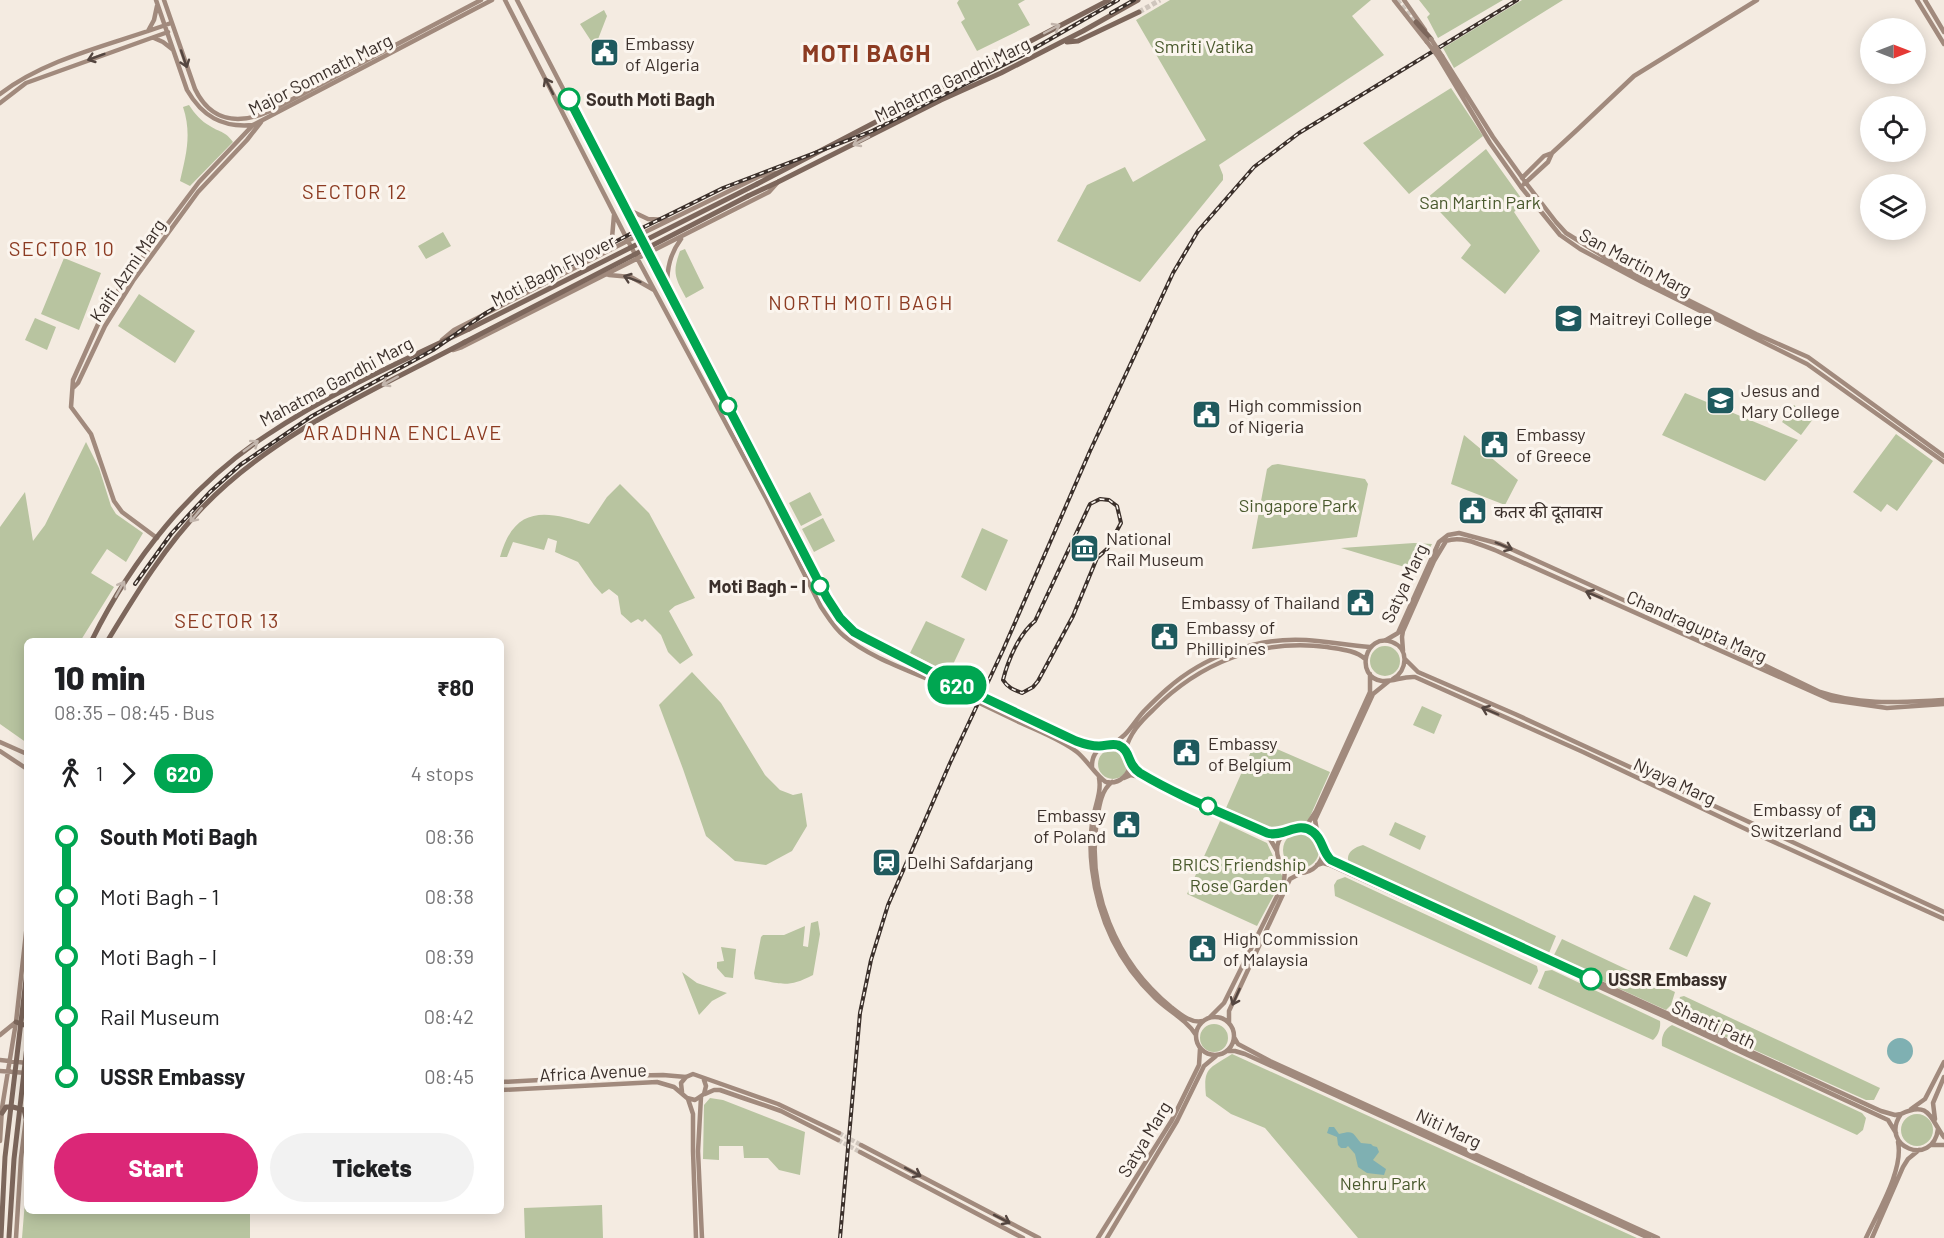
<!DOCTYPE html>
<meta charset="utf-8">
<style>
:root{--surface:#fff;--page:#f2f2f2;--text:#202124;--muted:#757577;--accent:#db2777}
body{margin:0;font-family:Barlow,"Noto Sans Devanagari",sans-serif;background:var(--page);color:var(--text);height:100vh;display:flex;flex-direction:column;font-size:22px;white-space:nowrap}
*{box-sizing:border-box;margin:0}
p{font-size:20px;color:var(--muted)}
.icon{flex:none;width:33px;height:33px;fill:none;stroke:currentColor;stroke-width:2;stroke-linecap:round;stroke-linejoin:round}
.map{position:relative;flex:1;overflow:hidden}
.sheet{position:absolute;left:24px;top:638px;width:480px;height:576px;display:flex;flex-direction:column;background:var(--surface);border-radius:9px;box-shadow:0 3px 15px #0003}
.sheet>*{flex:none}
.badge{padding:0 12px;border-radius:20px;font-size:21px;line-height:39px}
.needle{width:39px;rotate:90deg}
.buttons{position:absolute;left:1860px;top:18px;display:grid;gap:12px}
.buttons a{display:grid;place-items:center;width:66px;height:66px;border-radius:50%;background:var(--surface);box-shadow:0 3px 15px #0003;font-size:30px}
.map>.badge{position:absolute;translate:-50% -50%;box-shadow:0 0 0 3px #fff}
.legs{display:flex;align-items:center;gap:9px;height:66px;padding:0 30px;font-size:20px}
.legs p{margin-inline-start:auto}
.summary{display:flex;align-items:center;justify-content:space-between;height:102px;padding:0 30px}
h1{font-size:33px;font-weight:800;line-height:45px}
.primary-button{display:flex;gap:12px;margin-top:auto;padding:12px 30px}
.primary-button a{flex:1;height:69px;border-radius:36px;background:var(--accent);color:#fff;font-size:24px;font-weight:800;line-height:69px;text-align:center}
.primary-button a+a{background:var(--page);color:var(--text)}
ul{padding:0 30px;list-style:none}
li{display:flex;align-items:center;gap:21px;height:60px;font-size:22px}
li i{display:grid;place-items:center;width:9px;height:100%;margin:0 8px;background:currentColor}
li i::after{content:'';width:15px;height:15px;margin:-8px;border:4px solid;border-radius:50%;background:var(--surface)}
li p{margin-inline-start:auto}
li:first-child i{background:linear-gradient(#0000 50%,currentColor 0)}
li:last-child i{background:linear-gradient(currentColor 50%,#0000 0)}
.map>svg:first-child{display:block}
</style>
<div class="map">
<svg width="1944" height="1238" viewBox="0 0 1944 1238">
<rect width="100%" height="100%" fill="#f4ebe1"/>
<path fill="#b8c4a0" d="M959,0H1025L1018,4L1030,25L977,51L961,22L965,19L957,3Z
M1170,0H1371L1352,16L1384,55L1219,165L1223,175V180L1140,282L1057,241L1087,185L1125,167L1133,182L1206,140L1136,20Z
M1419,0H1503L1438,38L1427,17L1430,14Z
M1522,0H1563L1454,68L1443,48Z
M604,10L607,16L595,47L580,24Z
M1451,88L1483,136L1409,194L1363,143Z
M189,105C195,114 201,121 210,126C221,133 225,131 233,142L190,186L180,181C186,155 192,134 183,107Z
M1486,149L1524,202L1514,212L1540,251L1505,294L1461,258L1471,245L1427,198Z
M443,232L451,246L426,259L418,246Z
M685,249L704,288L686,298C675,278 672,273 680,251Z
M64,258L101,273L79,330L41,314Z
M139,294L195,331L175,363L118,326Z
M35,318L56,327L47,350L25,340Z
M1685,393L1798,440L1765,481L1662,435Z
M1794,405L1813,419L1801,435L1782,422Z
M1896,434L1933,461L1897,511L1887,504L1881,512L1853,492Z
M1464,435L1518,480L1505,505L1451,484Z
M86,442L99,468L111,506L116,514L143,533L126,562L107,549L91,573L114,587L81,640H27V743L0,724V527L25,492L33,541L45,525Z
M1278,464L1365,479L1368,484L1357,537L1252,549L1267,469L1272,465Z
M620,484L649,513L695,598L675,606L669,611L693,655L680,664L668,652L661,635L645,619L642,622L638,619L631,623L621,614L618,596L609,589L602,594L594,585L578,562L555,552L557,541L548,538L544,550L513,542L507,557H500C515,504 546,511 589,524L607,497Z
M810,492L822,515L801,526L789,503Z
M823,518L835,541L814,552L802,529Z
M982,528L1008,540L986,591L961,577Z
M1414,543L1432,544L1418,571L1341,548Z
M926,621L965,639L949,673L910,653Z
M1370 661a15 15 0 1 1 30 0a15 15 0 1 1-30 0Z
M692,672L721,703L765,775L780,790L793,795L802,793L807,826L792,851L766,865L735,861L706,836L683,769L659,705Z
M1422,706L1442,715L1434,734L1413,725Z
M1256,740L1330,772L1308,821L1277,831L1226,808Z
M1098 764a15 15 0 1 1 30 0a15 15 0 1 1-30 0Z
M1220,821L1267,843L1283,878L1257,926L1187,894Z
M1395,822L1426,836L1420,850L1389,835Z
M1283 850a18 18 0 1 1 36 0a18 18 0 1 1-36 0Z
M1363,845L1556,936L1549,953L1542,955L1350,866C1344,854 1352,848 1363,845Z
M1345,877L1537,966L1538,971L1531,985L1335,896L1334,885L1337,880Z
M1694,895L1711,903L1687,957L1669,949Z
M818,921L820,934L813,975C788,988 782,984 755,979L754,973L761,937L763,935H784L805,926L803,946L808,947L811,923Z
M1562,939L1675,992L1671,1005L1666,1010L1556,960L1554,955Z
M721,947L736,949L733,978L725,977L717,968V962L724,961Z
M1552,970L1660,1021C1661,1028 1658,1036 1653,1040L1538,988L1545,971Z
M682,972L697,983L727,993L712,1001L699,1015Z
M1684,996L1880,1088L1874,1100H1866L1676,1015V1008L1680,997Z
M1200 1038a14 14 0 1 1 28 0a14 14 0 1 1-28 0Z
M1672,1025L1862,1113L1866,1118L1863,1130L1857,1135L1662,1046C1661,1037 1664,1029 1672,1025Z
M1232,1054L1637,1238H1358L1265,1128L1231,1114L1206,1096C1203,1067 1209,1069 1232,1054Z
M710,1098L723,1100L805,1132L800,1175L779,1170L768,1158H744L743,1146H719V1160L703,1159L704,1105Z
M1901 1130a16 16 0 1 1 32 0a16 16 0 1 1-32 0Z
M27,1176V1210L250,1211V1238H22Z
M602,1205L603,1238H525L524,1208Z"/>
<path fill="#7fb0b2" d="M1887 1051a13 13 0 1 1 26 0a13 13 0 1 1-26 0Z
M1329,1127H1334L1339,1134C1355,1130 1352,1133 1361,1143L1371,1144L1373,1146L1377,1147L1379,1152L1373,1160L1386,1169L1384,1175L1367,1173L1358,1167L1355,1154L1348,1146L1346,1148H1341L1338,1145L1337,1137L1327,1133Z"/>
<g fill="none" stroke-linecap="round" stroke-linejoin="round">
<path stroke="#cfc6bd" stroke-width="4.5" stroke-dasharray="4.5 2" stroke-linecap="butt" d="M839,1133L861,1145
M838,1140L860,1152"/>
<path stroke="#cfc6bd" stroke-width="5" stroke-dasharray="5 2.5" stroke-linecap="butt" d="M1397,0L1415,23
M1139,12L1160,0"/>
<path stroke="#a18a7d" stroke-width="4.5" d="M156,0L187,90C202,116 222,128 253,125L492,0
M164,0L195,89C211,122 239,125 270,111L481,0
M505,0L628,241L767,500L821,607C828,617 834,628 844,636C872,659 911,671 944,686
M517,0L833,609C857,642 911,662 947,680
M1394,0L1427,42
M1404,0L1425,30
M1917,0L1944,44
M1925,0L1944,32
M148,31L154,20L157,6
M154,38L163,42L172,49
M1442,56L1493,137L1526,183L1556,222L1566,233L1616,264L1756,334L1808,357L1944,456
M1439,58L1490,143L1521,187L1560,235L1580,249L1642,282L1807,364L1944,462
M0,94C48,57 115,44 171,23
M0,103L26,83L168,32
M1522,178L1544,156L1552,153L1578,129L1634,76L1757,0
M1524,184L1548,162L1552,153
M627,209L648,219L668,220
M600,254L612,238L614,215
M609,275L631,277L654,290
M667,287C667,268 670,254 681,239
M442,340L454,330L639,235L760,176L777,173
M453,350L462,347L769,192L778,182
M73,388L78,383L105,326L133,281L198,192L247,140L261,122
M157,538L122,512L114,501L91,434L71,407L73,380L99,322L121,286L199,182L253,125
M1386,640L1398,633L1439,542L1448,535L1459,533L1500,544L1729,648L1820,692C1861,706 1902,702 1944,700
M1403,651L1402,637L1403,631L1434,561L1446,541C1462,535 1481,545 1497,551L1831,700L1887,708L1944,704
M1405,659L1418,672L1515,714L1944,912
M1393,679C1407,671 1410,649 1392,642C1365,632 1354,677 1382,681C1393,682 1403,676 1415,677L1583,752L1754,833L1944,919
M1022,715C1048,728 1074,744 1103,746
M1019,722C1038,731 1060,739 1077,752C1086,759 1099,779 1106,782C1119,785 1131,774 1130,761C1128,737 1091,739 1092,767
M0,742L27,754
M1112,744C1127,737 1133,723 1144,711C1151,704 1159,696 1167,689C1204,656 1257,637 1306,640C1328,641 1349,646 1370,647
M0,751L27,769
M1125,751C1130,733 1140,722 1153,710C1199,663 1261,638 1327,647C1339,649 1356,650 1365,659
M1130,764L1141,773L1160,783
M1099,778C1102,792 1094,808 1092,823C1090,838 1090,853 1092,869C1098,919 1119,963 1155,998C1168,1011 1186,1019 1196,1035
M1124,778L1131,775L1140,777L1258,832L1270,839L1277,851
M1112,782C1101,790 1099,807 1097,820C1086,890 1116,962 1171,1007C1180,1014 1191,1024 1203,1021
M1298,827L1307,825L1316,811L1370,692V674
M1277 850a23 23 0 1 1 46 0a23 23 0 1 1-46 0Z
M1260,830L1273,835L1285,832
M1318,836L1315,820L1328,792L1373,694L1389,681
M1322,848L1331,860L1881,1111L1895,1115L1901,1114
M1317,865L1323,863L1330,865L1668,1018L1888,1120L1896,1133
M1196 1036a19 19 0 1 1 38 0a19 19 0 1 1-38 0Z
M1209,1018L1224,1003L1284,882L1285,868
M1229,1023V1011L1235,998L1290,879L1301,873
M0,1035L16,1022
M1234,1037L1238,1044L1270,1061L1658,1238
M1227,1051H1235L1245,1054L1649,1238
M0,1060L27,1063
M0,1071L27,1073
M501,1082L614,1076L663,1075L686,1077L693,1074L778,1104L839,1133
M501,1090L657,1082L674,1087L687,1098L695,1100L704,1094L706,1086L704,1080
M682,1092L681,1083L686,1077
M705,1094L714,1090H720L746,1099L781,1111L838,1140
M701,1097L698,1151L702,1238
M688,1099L693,1114V1151L696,1238
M1911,1109L1925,1099L1944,1062
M1935,1119L1933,1103L1944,1077
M1938,1129C1933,1168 1878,1147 1901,1114C1930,1100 1930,1119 1944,1137
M0,1141L2,1108L16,1022L27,924
M861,1145L1039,1238
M1932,1145H1944
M860,1152L1023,1238
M16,1238L21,1158L27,1110
M1098,1238L1172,1120L1199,1065L1200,1049
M1107,1238L1177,1121L1204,1066L1216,1056
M1866,1238C1877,1213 1904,1170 1898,1142
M1872,1238L1903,1167L1908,1159L1919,1150"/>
<path stroke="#7d675c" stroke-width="5" d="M1416,22L1431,39
M1067,42L1078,41L1139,12
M757,184L1109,0
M748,196L778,182L941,100L1001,73L1083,31L1138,0
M92,640C132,559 191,485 267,435C330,393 400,362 469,329
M108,640C136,594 165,546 203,507C275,432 375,390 465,342
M16,1022L27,1026
M2,1113L6,1107H13L24,1110L26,1118"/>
<defs>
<path id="rail" d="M1111,13L1134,0
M1100,499L1109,500L1117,506L1121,523L1107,549L1097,558L1073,616L1038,681L1033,687L1022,693C1014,690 1008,688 1003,680C1008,660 1019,634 1035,621L1090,504Z
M135,584L171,534L210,492L240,465L312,416L433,350L486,313L551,275L636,231L723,188L872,131L1021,56L1118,0
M840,1238L860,1013L871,960L888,905L950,763L1003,650L1090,451L1173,273L1198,231L1254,167L1299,133L1517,0"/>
</defs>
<use href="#rail" stroke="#3b302b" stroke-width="4"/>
<use href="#rail" stroke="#fbf5ee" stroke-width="1.5" stroke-dasharray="4.5" stroke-linecap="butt"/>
<path stroke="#a18a7d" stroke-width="4.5" d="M1431,39L1442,56
M1427,42L1439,58
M947,680L1022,715
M944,686L1019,722"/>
<path stroke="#7d675c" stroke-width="5" d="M469,329L757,184
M465,342L748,196
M1,1237L5,1157L27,971
M9,1237L14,1159L27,1046"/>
</g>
<defs><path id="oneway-shaft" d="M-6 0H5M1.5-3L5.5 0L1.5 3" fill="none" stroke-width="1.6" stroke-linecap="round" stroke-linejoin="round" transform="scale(1.5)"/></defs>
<g stroke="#c2b5ac">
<use href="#oneway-shaft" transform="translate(1052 29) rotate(-28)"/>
<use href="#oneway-shaft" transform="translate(861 141) rotate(153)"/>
<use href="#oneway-shaft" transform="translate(390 381) rotate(151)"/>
<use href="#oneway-shaft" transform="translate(251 446) rotate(-36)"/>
<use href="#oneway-shaft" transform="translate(196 515) rotate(130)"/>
<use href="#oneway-shaft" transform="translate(120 589) rotate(-61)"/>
</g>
<g stroke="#544640">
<use href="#oneway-shaft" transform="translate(96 57) rotate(160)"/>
<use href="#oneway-shaft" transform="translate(184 59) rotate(71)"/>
<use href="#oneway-shaft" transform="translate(549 86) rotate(-117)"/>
<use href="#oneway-shaft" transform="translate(632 279) rotate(-160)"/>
<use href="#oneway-shaft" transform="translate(1504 546) rotate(23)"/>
<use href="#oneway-shaft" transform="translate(1594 595) rotate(-157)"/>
<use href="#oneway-shaft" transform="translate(1490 711) rotate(-157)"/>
<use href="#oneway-shaft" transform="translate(1236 997) rotate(114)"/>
<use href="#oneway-shaft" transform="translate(913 1172) rotate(28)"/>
<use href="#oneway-shaft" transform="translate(1002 1219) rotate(27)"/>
</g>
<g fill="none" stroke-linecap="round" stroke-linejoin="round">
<defs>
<path id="line-1" d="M569,99L827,598L840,618L854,632L865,638L947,680L1076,741C1084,744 1091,746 1099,746C1106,746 1111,743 1118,745C1132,751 1126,764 1140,773C1180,797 1225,814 1267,833C1284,838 1298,820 1313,832C1323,839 1322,852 1331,860L1591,979"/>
</defs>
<use href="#line-1" stroke="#fff" stroke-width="14"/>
<use href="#line-1" stroke="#00a651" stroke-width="9"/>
</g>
<defs>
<symbol id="civic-square" viewBox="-11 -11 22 22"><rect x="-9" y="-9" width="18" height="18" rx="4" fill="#1f5a5e" stroke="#fbf5ee"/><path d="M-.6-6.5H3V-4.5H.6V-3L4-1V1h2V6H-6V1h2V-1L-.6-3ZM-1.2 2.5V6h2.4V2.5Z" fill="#fff"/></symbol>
<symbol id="university-square" viewBox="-11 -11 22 22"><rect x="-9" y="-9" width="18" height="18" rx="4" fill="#1f5a5e" stroke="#fbf5ee"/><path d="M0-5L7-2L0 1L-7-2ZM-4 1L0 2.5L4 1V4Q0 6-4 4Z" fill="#fff"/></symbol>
<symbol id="museum-square" viewBox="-11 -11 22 22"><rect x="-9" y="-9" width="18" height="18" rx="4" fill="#1f5a5e" stroke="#fbf5ee"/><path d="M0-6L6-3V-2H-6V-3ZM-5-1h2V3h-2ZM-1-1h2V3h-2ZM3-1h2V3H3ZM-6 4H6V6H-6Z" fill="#fff"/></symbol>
<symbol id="station-square" viewBox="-11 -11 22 22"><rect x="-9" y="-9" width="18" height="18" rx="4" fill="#1f5a5e" stroke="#fbf5ee"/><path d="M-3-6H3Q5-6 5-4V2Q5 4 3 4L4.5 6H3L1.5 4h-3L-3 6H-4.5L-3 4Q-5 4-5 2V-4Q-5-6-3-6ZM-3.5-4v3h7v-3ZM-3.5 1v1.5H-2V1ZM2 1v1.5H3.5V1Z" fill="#fff"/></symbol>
</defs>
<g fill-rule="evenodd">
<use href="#civic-square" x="588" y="36" width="33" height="33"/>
<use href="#university-square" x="1552" y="302" width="33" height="33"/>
<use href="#university-square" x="1704" y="384" width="33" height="33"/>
<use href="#civic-square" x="1190" y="398" width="33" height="33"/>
<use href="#civic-square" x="1478" y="428" width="33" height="33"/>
<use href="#civic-square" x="1456" y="494" width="33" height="33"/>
<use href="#museum-square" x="1068" y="532" width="33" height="33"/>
<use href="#civic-square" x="1344" y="586" width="33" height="33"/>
<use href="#civic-square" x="1148" y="620" width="33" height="33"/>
<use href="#civic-square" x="1170" y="736" width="33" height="33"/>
<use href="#civic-square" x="1846" y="802" width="33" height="33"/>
<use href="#civic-square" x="1110" y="808" width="33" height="33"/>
<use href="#station-square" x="870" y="846" width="33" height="33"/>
<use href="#civic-square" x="1186" y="932" width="33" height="33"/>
</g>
<g fill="#fff" stroke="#00a651" stroke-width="3">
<circle cx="569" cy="99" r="10"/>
<circle cx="728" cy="406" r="8"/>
<circle cx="820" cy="586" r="8"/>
<circle cx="1208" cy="806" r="8"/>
<circle cx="1591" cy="979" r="10"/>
</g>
<g text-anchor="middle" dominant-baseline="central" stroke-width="6" stroke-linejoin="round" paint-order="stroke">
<g font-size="18" fill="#3b302b" stroke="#fbf5ee" text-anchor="start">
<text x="625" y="43">Embassy<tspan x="625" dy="21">of Algeria</tspan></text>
<text x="1589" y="318">Maitreyi College</text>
<text x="1741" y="390">Jesus and<tspan x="1741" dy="21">Mary College</tspan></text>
<text x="1228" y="405">High commission<tspan x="1228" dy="21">of Nigeria</tspan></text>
<text x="1516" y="434">Embassy<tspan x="1516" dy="21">of Greece</tspan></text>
<text x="1494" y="511">कतर की दूतावास</text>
<text x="1106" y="538">National<tspan x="1106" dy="21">Rail Museum</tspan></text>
<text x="1340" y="602" text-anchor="end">Embassy of Thailand</text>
<text x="1186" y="627">Embassy of<tspan x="1186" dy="21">Phillipines</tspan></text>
<text x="1208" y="743">Embassy<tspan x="1208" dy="21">of Belgium</tspan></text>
<text x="1842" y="809" text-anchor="end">Embassy of<tspan x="1842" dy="21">Switzerland</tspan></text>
<text x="1106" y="815" text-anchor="end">Embassy<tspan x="1106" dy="21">of Poland</tspan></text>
<text x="907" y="862">Delhi Safdarjang</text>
<text x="1223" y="938">High Commission<tspan x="1223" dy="21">of Malaysia</tspan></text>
</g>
<g font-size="18" fill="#4a5a2e" stroke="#fbf5ee">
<text x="1204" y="46">Smriti Vatika</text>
<text x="1480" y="202">San Martin Park</text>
<text x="1298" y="505">Singapore Park</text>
<text x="1239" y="864">BRICS Friendship<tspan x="1239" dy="21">Rose Garden</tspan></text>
<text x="1383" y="1183">Nehru Park</text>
</g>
<g font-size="18" fill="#3b302b" stroke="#fbf5ee">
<text transform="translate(320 74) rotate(-27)">Major Somnath Marg</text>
<text transform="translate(952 79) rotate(-26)">Mahatma Gandhi Marg</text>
<text transform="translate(1636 262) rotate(28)">San Martin Marg</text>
<text transform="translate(127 270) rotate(-56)">Kaifi Azmi Marg</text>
<text transform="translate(553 270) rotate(-27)">Moti Bagh Flyover</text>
<text transform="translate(336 381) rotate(-28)">Mahatma Gandhi Marg</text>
<text transform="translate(1404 583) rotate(-65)">Satya Marg</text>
<text transform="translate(1697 626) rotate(24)">Chandragupta Marg</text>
<text transform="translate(1675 781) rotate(25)">Nyaya Marg</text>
<text transform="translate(1714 1024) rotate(25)">Shanti Path</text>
<text transform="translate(593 1072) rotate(-3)">Africa Avenue</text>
<text transform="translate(1449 1128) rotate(25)">Niti Marg</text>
<text transform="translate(1144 1139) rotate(-59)">Satya Marg</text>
</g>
<g font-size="18" font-weight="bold" fill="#3b302b" stroke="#fbf5ee" text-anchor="start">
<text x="586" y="99">South Moti Bagh</text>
<text x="806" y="586" text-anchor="end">Moti Bagh - I</text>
<text x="1608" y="979">USSR Embassy</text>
</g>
<g font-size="20" letter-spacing="1.5" fill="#8c3b22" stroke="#fbf5ee">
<text x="355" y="191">SECTOR 12</text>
<text x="62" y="248">SECTOR 10</text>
<text x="861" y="302">NORTH MOTI BAGH</text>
<text x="403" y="432">ARADHNA ENCLAVE</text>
<text x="227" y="620">SECTOR 13</text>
</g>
<g font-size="24" font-weight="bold" letter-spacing="1.5" fill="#8c3b22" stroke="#fbf5ee">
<text x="867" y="52">MOTI BAGH</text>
</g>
</g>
</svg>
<div class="buttons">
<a><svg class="needle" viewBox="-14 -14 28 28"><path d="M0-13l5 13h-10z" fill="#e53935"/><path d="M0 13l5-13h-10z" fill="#757577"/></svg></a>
<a><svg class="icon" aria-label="locate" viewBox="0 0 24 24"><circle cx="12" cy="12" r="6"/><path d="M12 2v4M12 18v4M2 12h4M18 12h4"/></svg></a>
<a><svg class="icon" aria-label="layers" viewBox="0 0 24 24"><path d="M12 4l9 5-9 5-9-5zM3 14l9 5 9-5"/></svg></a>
</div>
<b class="badge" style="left:957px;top:685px;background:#00a651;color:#fff">620</b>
<section class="sheet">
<div class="summary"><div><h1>10 min</h1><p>08:35 – 08:45 · Bus</p></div><b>₹80</b></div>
<div class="legs"><svg class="icon" aria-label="walk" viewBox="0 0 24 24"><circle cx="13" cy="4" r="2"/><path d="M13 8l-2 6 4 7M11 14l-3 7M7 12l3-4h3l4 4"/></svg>1<svg class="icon" aria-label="forward" viewBox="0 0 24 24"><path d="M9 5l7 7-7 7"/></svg><b class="badge" style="background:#00a651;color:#fff">620</b><p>4 stops</p></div>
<ul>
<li><i style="color:#00a651"></i><b>South Moti Bagh</b><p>08:36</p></li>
<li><i style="color:#00a651"></i><span>Moti Bagh - 1</span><p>08:38</p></li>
<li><i style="color:#00a651"></i><span>Moti Bagh - I</span><p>08:39</p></li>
<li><i style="color:#00a651"></i><span>Rail Museum</span><p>08:42</p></li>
<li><i style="color:#00a651"></i><b>USSR Embassy</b><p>08:45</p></li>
</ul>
<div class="primary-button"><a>Start</a><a>Tickets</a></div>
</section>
</div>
